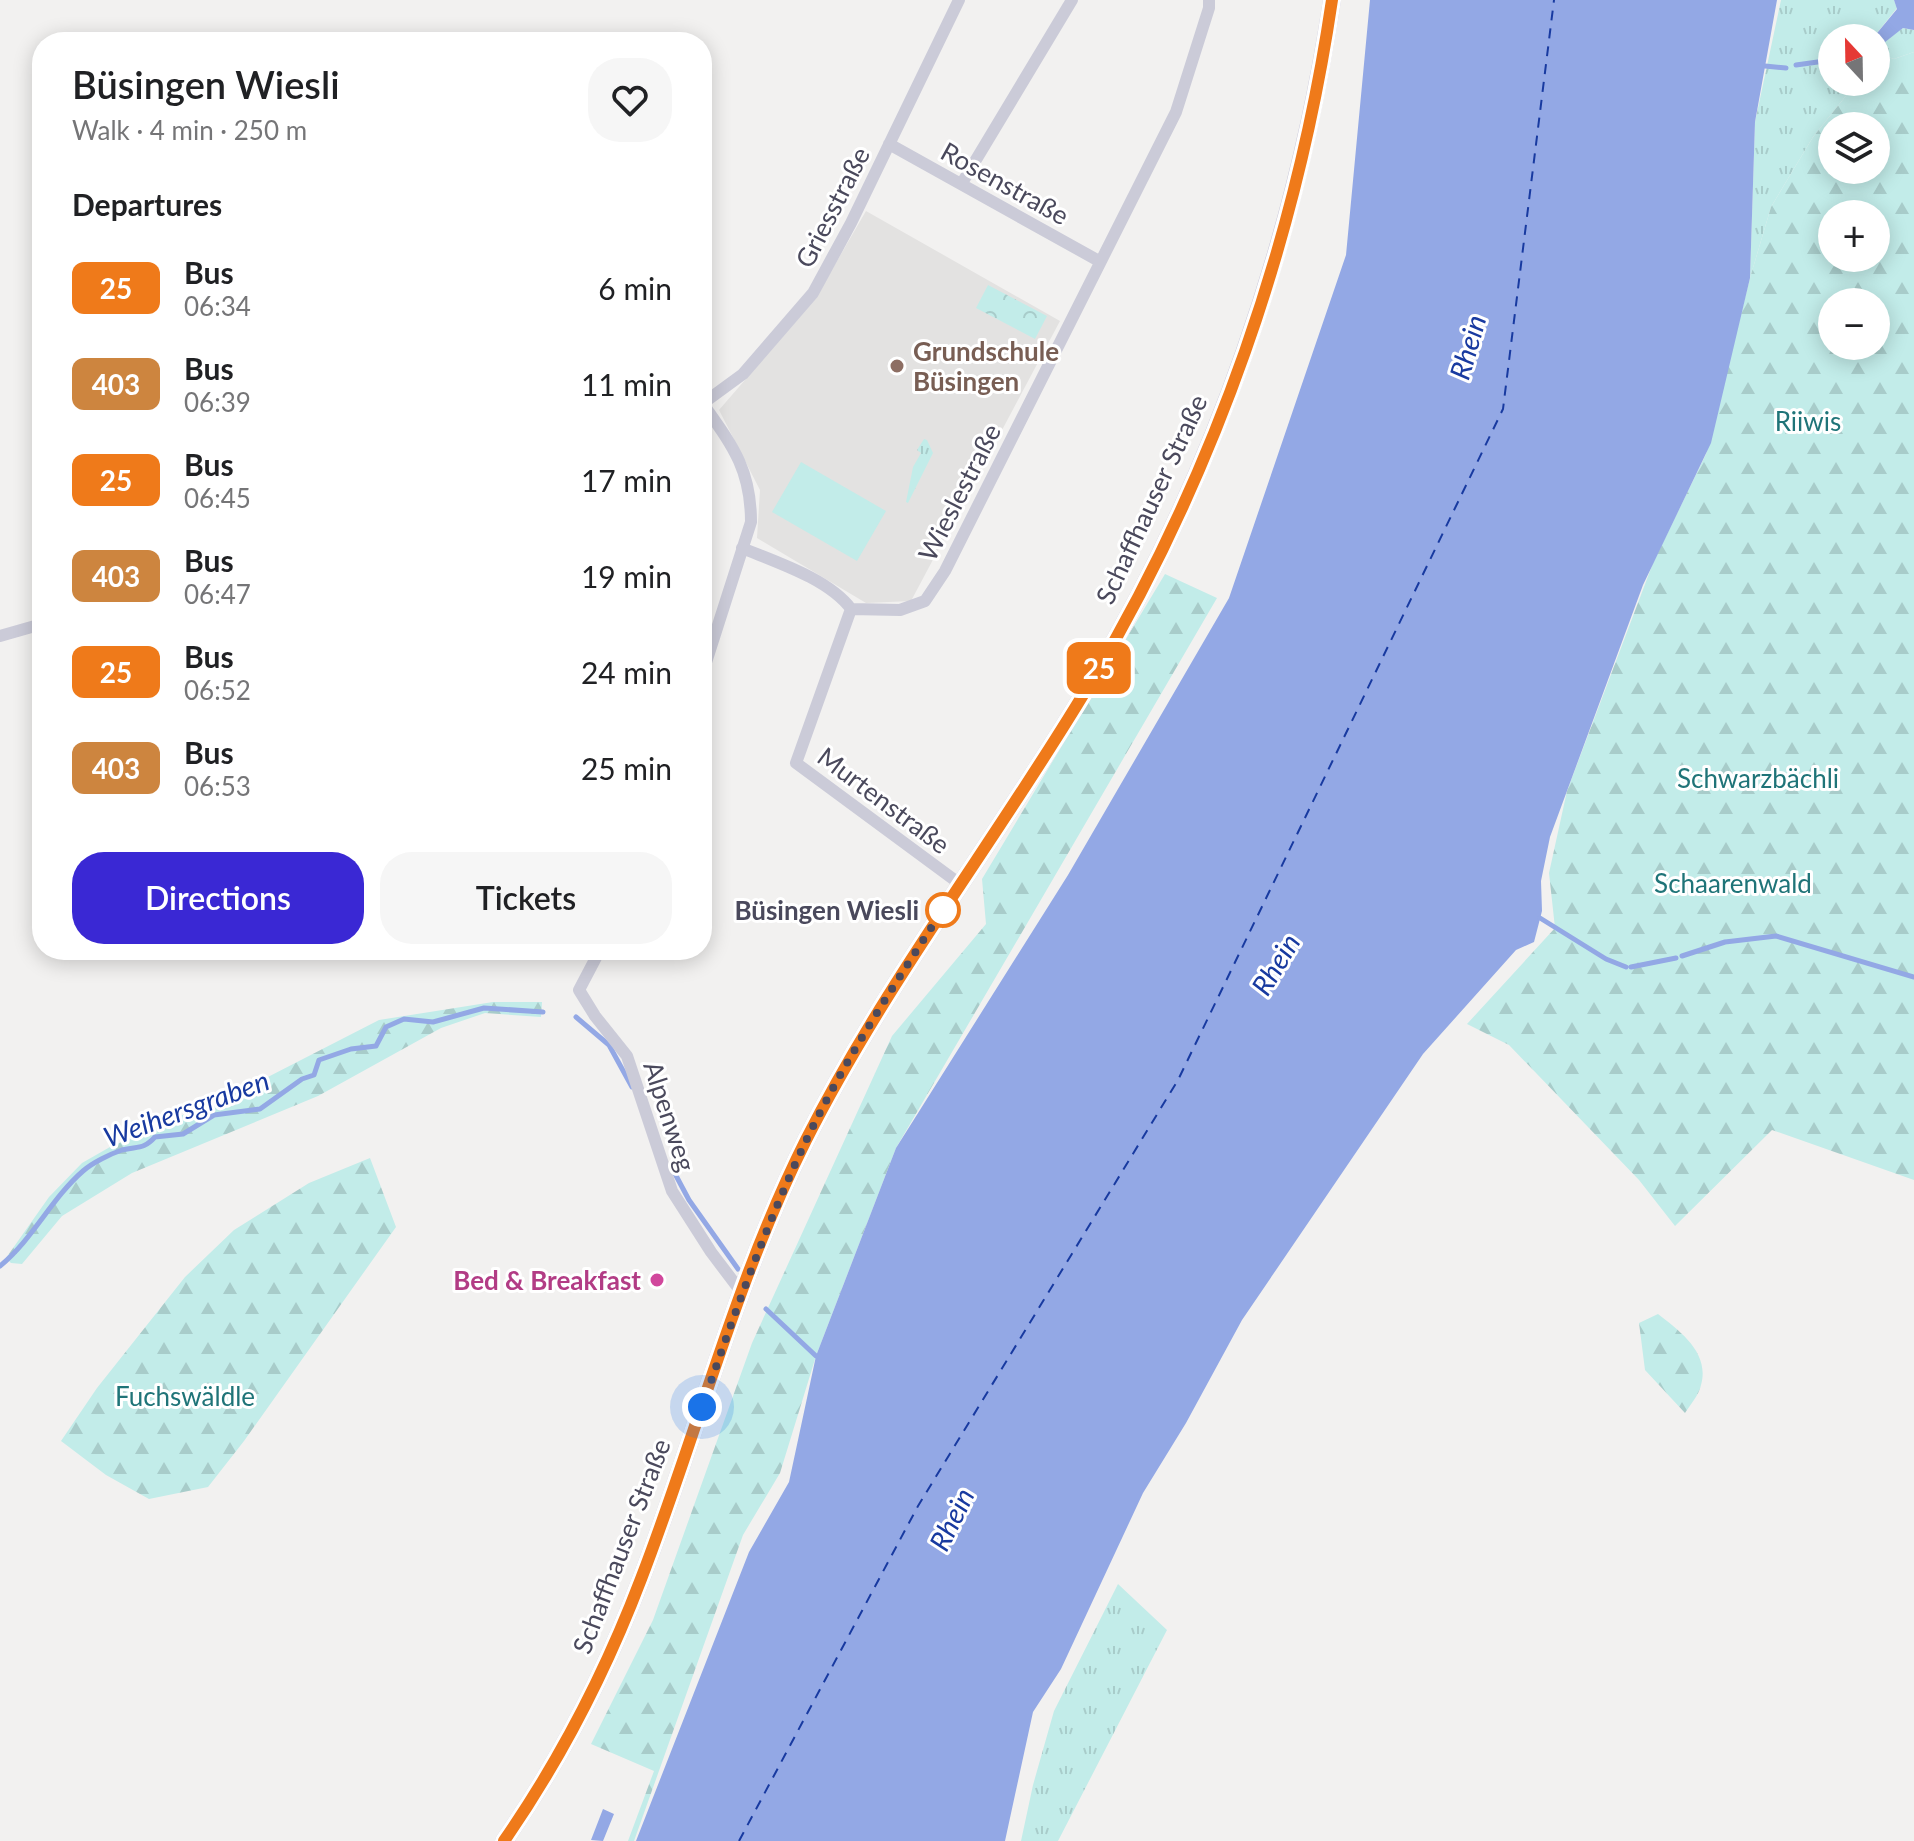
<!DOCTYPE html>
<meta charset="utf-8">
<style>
:root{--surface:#fff;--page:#f6f6f6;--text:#202124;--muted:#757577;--accent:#3a28d4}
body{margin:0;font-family:Lato,sans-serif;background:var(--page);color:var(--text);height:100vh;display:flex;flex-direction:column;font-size:30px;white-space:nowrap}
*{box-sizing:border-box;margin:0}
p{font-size:26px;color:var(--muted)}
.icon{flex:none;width:44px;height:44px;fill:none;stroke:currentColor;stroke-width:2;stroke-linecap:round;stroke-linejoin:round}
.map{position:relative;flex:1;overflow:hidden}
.sheet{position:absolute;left:32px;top:32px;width:680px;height:928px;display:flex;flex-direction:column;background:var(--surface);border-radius:32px;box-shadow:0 4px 20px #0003}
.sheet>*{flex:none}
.badge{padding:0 16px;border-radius:12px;font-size:28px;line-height:52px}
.needle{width:52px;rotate:338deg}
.buttons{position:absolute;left:1818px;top:24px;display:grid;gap:16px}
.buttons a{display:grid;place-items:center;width:72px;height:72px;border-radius:50%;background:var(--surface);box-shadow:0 4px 20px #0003;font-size:40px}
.you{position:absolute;width:40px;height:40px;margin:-20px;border:6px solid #fff;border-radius:50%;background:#1a73e8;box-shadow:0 0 0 12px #1a73e833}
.map>.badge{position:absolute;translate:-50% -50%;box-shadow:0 0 0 4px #fff}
h2{padding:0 40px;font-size:30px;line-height:72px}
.round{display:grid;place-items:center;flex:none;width:84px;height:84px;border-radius:32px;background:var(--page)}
.headline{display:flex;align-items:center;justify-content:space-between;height:136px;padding:0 40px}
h1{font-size:38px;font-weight:600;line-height:60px}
.button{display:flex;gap:16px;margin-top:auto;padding:16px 40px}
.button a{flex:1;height:92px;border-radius:32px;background:var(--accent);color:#fff;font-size:32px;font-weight:600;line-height:92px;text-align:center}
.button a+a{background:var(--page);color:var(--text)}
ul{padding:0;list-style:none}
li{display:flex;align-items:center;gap:24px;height:96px;padding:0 40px}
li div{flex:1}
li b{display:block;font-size:30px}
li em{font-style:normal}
li .badge{min-width:88px;font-weight:700;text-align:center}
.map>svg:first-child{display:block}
</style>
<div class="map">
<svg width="1914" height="1841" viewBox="0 0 1914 1841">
<defs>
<pattern id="grass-tufts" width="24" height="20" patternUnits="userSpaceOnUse" patternTransform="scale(2)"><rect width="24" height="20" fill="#c2ece9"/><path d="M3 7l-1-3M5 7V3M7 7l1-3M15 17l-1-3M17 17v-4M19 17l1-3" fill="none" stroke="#a8ccca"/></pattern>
<pattern id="forest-firs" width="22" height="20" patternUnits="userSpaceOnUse" patternTransform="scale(2)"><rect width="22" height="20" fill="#c2ece9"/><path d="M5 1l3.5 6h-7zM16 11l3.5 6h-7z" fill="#a8ccca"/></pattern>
<pattern id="park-crowns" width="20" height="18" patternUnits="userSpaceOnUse" patternTransform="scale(2)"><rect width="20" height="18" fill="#c2ece9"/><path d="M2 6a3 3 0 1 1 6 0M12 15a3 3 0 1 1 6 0" fill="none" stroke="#a8ccca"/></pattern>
</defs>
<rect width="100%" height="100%" fill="#f2f1f0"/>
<path fill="#e3e2e1" d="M866,211L1060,321L911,601L866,603L757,538L760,490L719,410L815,299Z"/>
<path fill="url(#grass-tufts)" d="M1781,0H1894L1897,8L1873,38H1832V82H1857L1813,137L1771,207L1750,278L1755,122Z
M1903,28L1914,30V52L1894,59L1879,54L1876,58V41L1880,45Z
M924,439L927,440L933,453L908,503L906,502L913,467L921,453L917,450Z
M1118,1584L1167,1630L1058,1841H1021L1033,1785L1054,1711Z"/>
<path fill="url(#forest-firs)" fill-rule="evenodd" d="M1914,52V1180L1772,1130L1675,1226L1639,1180L1509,1045L1467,1024L1555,928L1549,873L1567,791L1653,563L1706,454L1750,278L1771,207L1813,137L1857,82H1876V58L1879,54L1894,59ZM1832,126H1876V170H1832ZM1832,214H1876V258H1832ZM1832,302H1876V346H1832Z
M1165,574L1217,598L896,1148L816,1356L780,1473L743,1535L634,1841H628L654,1771L591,1744L653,1620L752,1343L892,1036L986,924L982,879Z
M493,1002H542L541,1017L485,1013L441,1028L318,1096L132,1173L62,1216L22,1264L11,1263L6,1258L49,1197L82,1163L110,1147L262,1080L379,1020Z
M370,1158L396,1227L244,1441L208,1487L149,1499L106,1475L61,1441L97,1388L185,1277L234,1230L309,1183Z
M1658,1314C1681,1332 1710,1353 1701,1385C1699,1395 1690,1405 1685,1413L1645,1370L1639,1323Z"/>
<path fill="url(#park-crowns)" d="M988,285L1047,316L1035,339L976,308Z"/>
<path fill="#c2ece9" d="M801,462L886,511L857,561L772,512Z"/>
<path fill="#93a8e5" d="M1370,0H1777L1755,122L1750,278L1711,443L1643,585L1550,837L1541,881L1542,911L1534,942L1516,950L1423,1054L1242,1320L1186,1423L1143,1493L1061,1669L1033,1712L1005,1841H636L749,1552L789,1482L816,1356L896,1148L1068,875L1229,598L1346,255Z
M1894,0H1914V30L1903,28L1880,46L1876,38H1873L1897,9Z
M603,1809L614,1814L603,1841L591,1840Z"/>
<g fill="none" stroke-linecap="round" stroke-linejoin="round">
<path stroke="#93a8e5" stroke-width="5" d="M1796,65L1832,60
M1765,66L1786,68
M1540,918L1606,959L1626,967
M1682,956L1725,942L1776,936L1914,977
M1631,967L1676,958
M576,1017L609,1045L632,1087
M673,1170L689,1200L738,1269
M0,1266C33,1239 51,1199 83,1171C92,1163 110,1154 122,1150C138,1146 143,1150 155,1137L183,1134L214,1115L260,1109L302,1079L314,1075L319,1060L351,1049L376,1046L386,1027L404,1019L433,1022L484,1008L543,1012
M766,1309L816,1356"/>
<path stroke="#183aa0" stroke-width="2" stroke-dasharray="10 8" stroke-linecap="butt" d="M739,1841L918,1506L1178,1080L1503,409L1554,0"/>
<path stroke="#cbcbd8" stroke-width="12" d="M889,144L1099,261
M962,183L1072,0
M702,404L743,374L813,293L851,223L959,0
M742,548C776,562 829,579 851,609L900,610L925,601L945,571L1176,112L1209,8V0
M851,609L796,763L960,884
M0,636L42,624
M702,675L751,522C751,469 732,445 703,404
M600,950L579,990L595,1016L627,1056L672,1191L711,1252L742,1293"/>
<path stroke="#c5c4d7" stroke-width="18" d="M504,1841C560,1760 606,1671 641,1579C697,1434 736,1279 806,1140C888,978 1000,835 1092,680C1215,473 1296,238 1332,0"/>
</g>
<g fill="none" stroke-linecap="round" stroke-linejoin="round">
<defs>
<path id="line" d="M504,1841C560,1760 606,1671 641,1579C697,1434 736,1279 806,1140C888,978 1000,835 1092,680C1215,473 1297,238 1332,0"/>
</defs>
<use href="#line" stroke="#fff" stroke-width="18"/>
<use href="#line" stroke="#ef7a1a" stroke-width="12"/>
<path stroke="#4a495c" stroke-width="8" stroke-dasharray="0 14.4" d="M702,1407C733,1318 764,1230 804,1145C843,1062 895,984 944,908L943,910"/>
</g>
<circle fill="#8d6e63" stroke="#fff" stroke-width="3" cx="897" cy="366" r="8"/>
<circle fill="#fff" stroke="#ef7a1a" stroke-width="4" cx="943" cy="910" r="16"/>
<circle fill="#d1479c" stroke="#fff" stroke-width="3" cx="657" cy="1280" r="8"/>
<g text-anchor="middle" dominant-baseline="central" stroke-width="6" stroke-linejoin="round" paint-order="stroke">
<g font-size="26" fill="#4a495c" stroke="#fff">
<text transform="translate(1005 183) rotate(29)">Rosenstraße</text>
<text transform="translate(832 207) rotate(-63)">Griesstraße</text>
<text transform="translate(959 492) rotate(-63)">Wieslestraße</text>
<text transform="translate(1151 499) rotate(-65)">Schaffhauser Straße</text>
<text transform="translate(884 800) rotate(37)">Murtenstraße</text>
<text transform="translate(670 1116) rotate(72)">Alpenweg</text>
<text transform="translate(621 1546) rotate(-69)">Schaffhauser Straße</text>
</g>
<g font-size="26" font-weight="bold" fill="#785e54" stroke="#fff" text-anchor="start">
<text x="913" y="351">Grundschule<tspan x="913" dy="30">Büsingen</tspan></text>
</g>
<g font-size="26" fill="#1f7478" stroke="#fff">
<text x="1808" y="421">Riiwis</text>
<text x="1758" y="778">Schwarzbächli</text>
<text x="1733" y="883">Schaarenwald</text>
<text x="185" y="1396">Fuchswäldle</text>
</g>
<g font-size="26" font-weight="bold" fill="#4a495c" stroke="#fff" text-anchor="end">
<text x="919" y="910">Büsingen Wiesli</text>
</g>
<g font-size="26" font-weight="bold" fill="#b23c85" stroke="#fff" text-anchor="end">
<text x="641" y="1280">Bed &amp; Breakfast</text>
</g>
<g font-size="28" font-style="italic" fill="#183aa0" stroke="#fff">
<text transform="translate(1467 347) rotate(-74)">Rhein</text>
<text transform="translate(1275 964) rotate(-59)">Rhein</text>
<text transform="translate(186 1108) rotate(-20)">Weihersgraben</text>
<text transform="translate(951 1519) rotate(-64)">Rhein</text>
</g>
</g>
</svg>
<div class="buttons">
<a><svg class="needle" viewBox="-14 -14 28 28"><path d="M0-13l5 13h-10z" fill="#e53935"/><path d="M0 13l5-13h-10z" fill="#757577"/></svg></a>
<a><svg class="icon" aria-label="layers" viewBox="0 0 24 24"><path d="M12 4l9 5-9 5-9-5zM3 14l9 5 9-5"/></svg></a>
<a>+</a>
<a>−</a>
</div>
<div class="you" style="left:702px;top:1407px"></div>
<b class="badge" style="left:1099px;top:668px;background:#ef7a1a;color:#fff">25</b>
<section class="sheet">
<div class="headline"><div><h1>Büsingen Wiesli</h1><p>Walk · 4 min · 250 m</p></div><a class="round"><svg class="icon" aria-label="heart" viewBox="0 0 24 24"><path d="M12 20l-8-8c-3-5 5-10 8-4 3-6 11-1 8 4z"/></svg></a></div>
<h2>Departures</h2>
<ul>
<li><span class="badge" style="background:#ef7a1a;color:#fff">25</span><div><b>Bus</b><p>06:34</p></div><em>6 min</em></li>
<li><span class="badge" style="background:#cd853f;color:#fff">403</span><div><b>Bus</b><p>06:39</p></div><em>11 min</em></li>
<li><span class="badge" style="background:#ef7a1a;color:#fff">25</span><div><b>Bus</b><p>06:45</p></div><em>17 min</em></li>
<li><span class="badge" style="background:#cd853f;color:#fff">403</span><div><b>Bus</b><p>06:47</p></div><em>19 min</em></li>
<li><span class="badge" style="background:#ef7a1a;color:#fff">25</span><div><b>Bus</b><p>06:52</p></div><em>24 min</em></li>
<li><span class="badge" style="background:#cd853f;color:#fff">403</span><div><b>Bus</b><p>06:53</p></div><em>25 min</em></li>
</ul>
<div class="button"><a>Directions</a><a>Tickets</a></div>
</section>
</div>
